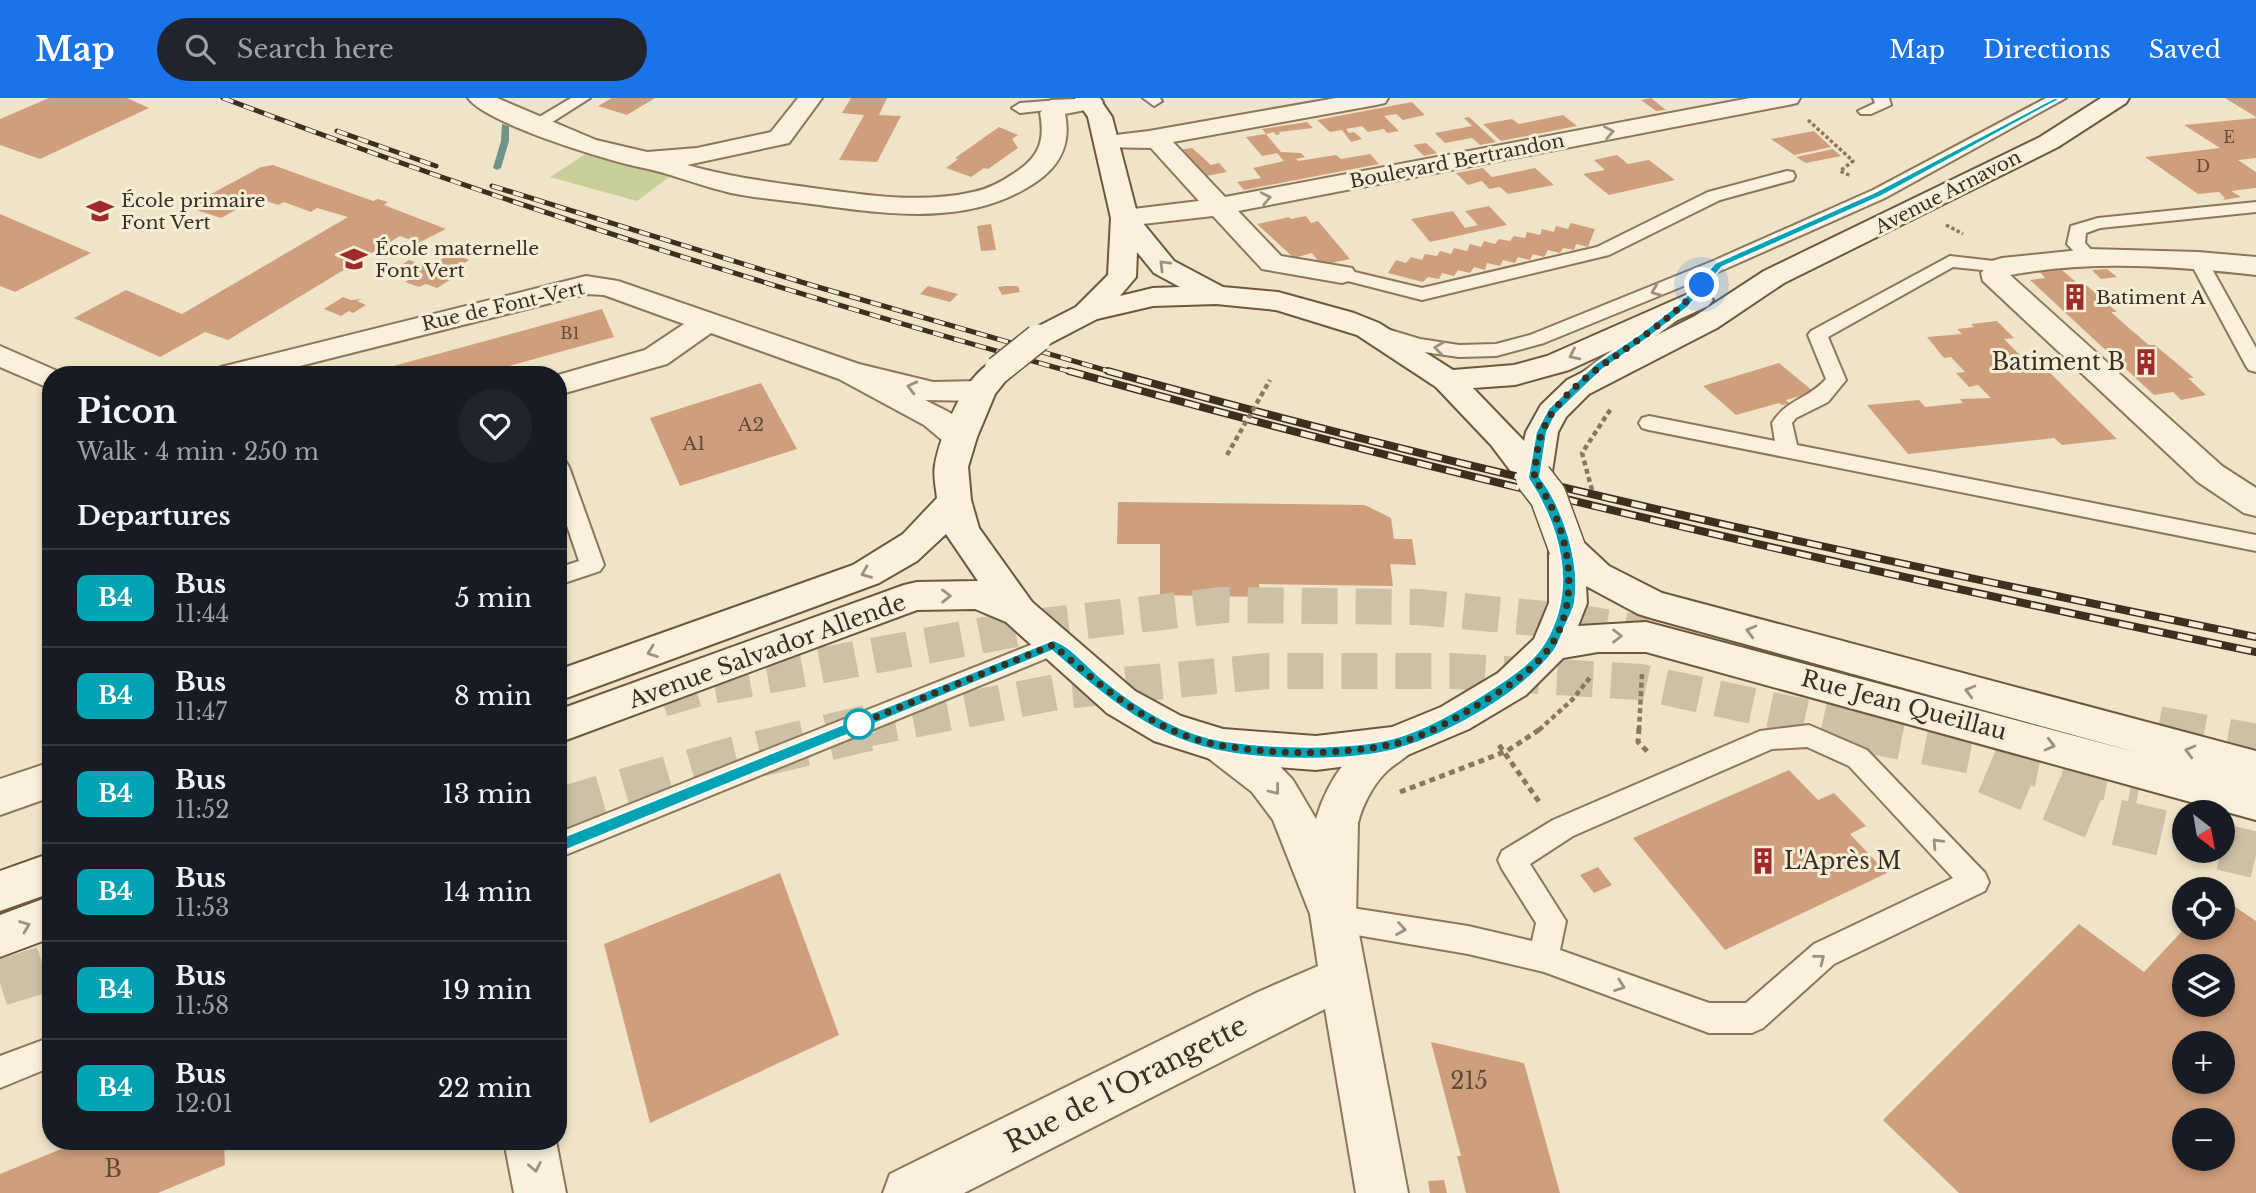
<!DOCTYPE html>
<meta charset="utf-8">
<style>
:root{--surface:#171b24;--page:#20242c;--text:#f1f3f6;--muted:#9ea1a6;--line:#363941;--accent:#1a73e8}
body{margin:0;font-family:"Libre Baskerville",serif;background:var(--page);color:var(--text);height:100vh;display:flex;flex-direction:column;font-size:26px;white-space:nowrap}
*{box-sizing:border-box;margin:0}
p{font-size:23px;color:var(--muted)}
.icon{flex:none;width:38px;height:38px;fill:none;stroke:currentColor;stroke-width:2;stroke-linecap:round;stroke-linejoin:round}
.map{position:relative;flex:1;overflow:hidden}
.details{position:absolute;left:42px;top:268px;width:525px;height:784px;display:flex;flex-direction:column;background:var(--surface);border-radius:28px;box-shadow:0 4px 10px #0003}
.details>*{flex:none}
.badge{padding:0 14px;border-radius:10px;font-size:24px;line-height:46px}
.needle{width:46px;rotate:149deg}
.controls{position:absolute;left:2172px;top:702px;display:grid;gap:14px}
.controls a{display:grid;place-items:center;width:63px;height:63px;border-radius:50%;background:var(--surface);box-shadow:0 4px 10px #0003;font-size:35px}
.you{position:absolute;width:35px;height:35px;margin:-18px;border:5px solid #fff;border-radius:50%;background:#1a73e8;box-shadow:0 0 0 10px #1a73e833}
.map>.badge{position:absolute;translate:-50% -50%;box-shadow:0 0 0 4px #fff}
h2{padding:0 35px;font-size:26px;line-height:63px}
.round{display:grid;place-items:center;flex:none;width:74px;height:74px;border-radius:37px;background:var(--page)}
.summary{display:flex;align-items:center;justify-content:space-between;height:119px;padding:0 35px}
h1{font-size:33px;font-weight:700;line-height:52px}
ul{padding:0;list-style:none}
li{display:flex;align-items:center;gap:21px;height:98px;padding:0 35px;border-top:2px solid var(--line)}
li div{flex:1}
li b{display:block;font-size:26px}
li em{font-style:normal}
li .badge{min-width:77px;font-weight:700;text-align:center}
header{display:flex;align-items:center;gap:42px;box-sizing:border-box;height:98px;padding:0 35px;background:var(--accent);color:#fff}
header strong{font-size:33px}
nav{display:flex;gap:38px;margin-inline-start:auto;font-size:24px}
.search{width:490px;height:63px;background:var(--page);display:flex;align-items:center;gap:18px;box-sizing:border-box;padding:0 24px;border-radius:38px;color:var(--muted);font-size:26px}
.map>svg:first-child{display:block}
</style>
<header>
<strong>Map</strong>
<div class="search"><svg class="icon" aria-label="search" viewBox="0 0 24 24"><circle cx="10" cy="10" r="6"/><path d="M15 15l6 6"/></svg>Search here</div>
<nav><a>Map</a><a>Directions</a><a>Saved</a></nav>
</header>
<div class="map">
<svg width="2256" height="1095" viewBox="0 0 2256 1095">
<rect width="100%" height="100%" fill="#f0e4c8"/>
<path fill="#c9cf9b" d="M587,55L669,79L637,103L550,79Z"/>
<g fill="none" stroke-linecap="round" stroke-linejoin="round">
<path fill="#6f938a" fill-rule="evenodd" d="M502,26L509,28V43L501,70L497,72L493,70L501,43Z"/>
</g>
<path fill="#cf9f7d" fill-rule="evenodd" d="M49,0H127L149,10L40,61L0,47V21Z
M612,0H655L627,17L598,8Z
M851,0H887L879,17L901,18L877,64L839,62L864,17L842,15Z
M1651,0L1666,12L1656,13L1641,2Z
M2225,0H2256V19Z
M1412,4L1425,17L1403,22L1396,16L1384,18L1399,33L1387,35L1384,31L1368,34L1362,28L1346,31L1349,35L1354,34L1362,41L1351,44L1342,32L1330,34L1317,22Z
M1563,17L1577,28L1501,43L1483,26L1512,21L1519,26Z
M1469,19L1496,44L1480,47L1472,40L1445,45L1435,35L1472,28L1464,20Z
M2256,20V60L2238,62L2256,74V90L2231,93L2241,99L2223,102L2225,100L2219,94L2198,96L2145,59L2220,50L2184,27Z
M1307,24L1313,30L1279,34L1280,36L1276,37L1274,34L1266,36L1262,31Z
M999,29L1018,37L1012,41L1018,50L988,71L984,70L971,79L946,70L958,61L955,60Z
M1814,33L1831,49L1794,57L1771,41Z
M1266,36L1281,54L1301,55L1305,59L1296,61L1298,63L1336,57L1341,61L1370,56L1379,66L1244,92L1237,84L1261,80L1253,70L1284,63L1277,55L1262,58L1246,39Z
M1426,45L1437,55L1424,58L1413,47Z
M1192,50L1211,67L1219,65L1227,74L1206,78L1179,52Z
M1833,51L1841,58L1806,65L1796,59Z
M1617,57L1628,66L1649,62L1675,82L1609,97L1583,76L1605,72L1594,62Z
M273,67L373,103L378,101L388,104L384,107L446,131L418,145L400,138L228,242L205,234L160,259L74,220L126,192L182,216L348,119L317,110L311,114L284,104L278,107L258,100L221,120L187,109L261,69Z
M1483,70L1492,79L1535,70L1554,87L1508,96L1500,89L1489,91L1482,83L1468,87L1456,75Z
M1489,108L1507,127L1430,144L1411,121L1453,113L1465,130L1478,127L1465,113Z
M0,116L91,155L15,194L0,188Z
M1306,118L1311,125L1318,123L1350,161L1321,167L1312,155L1294,160L1257,126L1289,119L1291,121Z
M1571,125L1595,131L1588,149L1576,146L1574,152L1563,150L1560,155L1548,152L1544,159L1533,156L1530,162L1518,159L1515,165L1503,162L1500,168L1487,165L1485,172L1474,169L1470,175L1458,172L1454,178L1442,175L1439,181L1428,179L1423,184L1388,175L1396,162L1406,165L1411,159L1422,162L1425,156L1437,158L1440,153L1451,156L1454,150L1467,153L1470,146L1481,149L1484,143L1495,146L1499,141L1510,143L1514,138L1525,140L1527,134L1540,137L1542,131L1554,134L1556,128L1568,131Z
M991,126L996,152L981,153L977,128Z
M452,155L469,162L457,170L464,173L437,190L426,186L419,189L405,184L410,181L390,174L409,162L429,169Z
M2107,171L2117,179L2101,181L2092,172Z
M2062,172L2077,185H2084L2117,214H2111L2130,231L2149,247H2155L2194,280H2188L2206,297L2181,302L2173,294L2154,297L2030,182L2045,180L2040,174Z
M928,188L958,196L950,204L920,196Z
M1005,188H1018L1020,194L1002,197L998,189Z
M343,199L351,202L362,201L357,203L366,207L353,215L349,213L341,218L324,211Z
M602,211L614,239L480,276H364Z
M1997,223L2014,240L2004,241L2036,273L2046,271L2117,341L2062,347L2054,340L1908,356L1867,307L1919,302L1925,309L1963,305L1960,301L1991,300L1978,287L1969,289L1956,275L1965,274L1951,259L1944,260L1927,239L1962,236L1957,231L1974,229L1971,226Z
M1779,265L1814,294L1786,302L1790,306L1782,307L1779,305L1736,317L1703,288Z
M761,285L797,351L680,388L650,320Z
M1118,404L1365,407L1391,420L1394,441H1412L1416,467L1390,466L1393,488L1259,486V499L1160,497V446H1117Z
M1789,672L1818,702L1834,695L1866,728L1850,736L1887,775L1725,852L1633,740Z
M1598,769L1612,787L1594,795L1580,777Z
M780,775L839,937L650,1025L604,846Z
M2222,800L2256,823V1095H1959L1883,1022L2079,826L2144,874L2185,830H2222ZM2184,868H2222V906H2184ZM2184,945H2222V984H2184ZM2184,1022H2222V1060H2184Z
M1431,944L1524,965L1560,1095H1466L1457,1058H1461Z
M81,1043H224L225,1067L158,1095H0V1076Z
M1444,1082L1447,1095H1430L1428,1083Z"/>
<g fill="none" stroke-linecap="round" stroke-linejoin="round">
<path stroke="#ccc0a6" stroke-width="36" stroke-dasharray="36 18" stroke-linecap="butt" d="M1749,556L1893,582
M662,601L696,591L1016,531L1223,507L1418,509L1577,524L1645,536
M2158,631L2163,632
M860,632L1062,593L1268,573H1453L1641,584L1865,632"/>
<path stroke="#ccc0a6" stroke-width="46" stroke-dasharray="46 24" stroke-linecap="butt" d="M1857,630L2140,686
M2158,631L2256,649
M1987,673L2098,720L2184,740
M558,713L733,662L868,630
M2222,749L2256,757
M0,885L51,869"/>
<defs>
<path id="lane" d="M571,0H590L543,30H531L529,27L531,24Z
M1143,0H1160L1162,3L1154,8Z
M1873,0H1889L1891,7L1871,16H1861L1858,13L1875,5Z
M2046,0H2066L1885,100L1725,171L1544,245L1496,258L1459,259L1417,253L1370,238L1367,234L1377,228L1420,241L1459,247L1496,246L1530,237L1713,163L1873,92Z
M1060,2L1065,4L1068,7L1065,10L1020,15L1012,10L1020,5Z
M1787,73L1793,74L1795,78L1793,82L1720,102L1609,157L1422,202L1336,180L1333,176L1342,171L1422,190L1597,149L1708,94Z
M2256,104V114L2100,130L2086,135L2085,145L2098,159L2089,164L2083,163L2067,146L2071,128L2098,120Z
M2198,157L2207,162L2256,250V274L2249,272L2246,268L2189,162Z
M1950,158L2002,164L2011,169L2002,174L1953,169L1828,239L1846,282L1828,304L1796,320L1792,325L1797,347L2256,437V453L1649,332L1642,330L1639,325L1642,320L1649,318L1775,343L1772,325C1787,301 1807,302 1826,281L1808,237L1811,233Z
M1673,210L1680,212L1682,216L1680,220L1594,284H1580L1577,280L1580,276L1666,212Z
M558,362L566,364L569,369L604,467L600,473L558,487V470L579,463L558,401Z
M1053,538L1062,540L1065,547L1062,554L558,760V735Z
M1809,627L1867,652L1985,775L1989,784L1985,793L1834,866L1763,930L1752,935H1709L1544,874L1468,856L1333,833L1323,829L1318,820L1323,811L1333,807L1468,828L1532,843L1536,825L1502,771L1498,762L1502,753L1553,722L1760,633ZM1807,649L1849,668L1953,780L1814,846L1746,905H1709L1560,852L1566,823L1530,766L1573,738L1772,651Z
M51,939V969L0,990V958Z"/>
<path id="street" d="M468,0H497L596,42L647,54L697,50L771,34L798,0H822L789,45L687,67C729,79 770,84 813,90C866,97 921,106 973,94C989,91 1003,83 1016,74C1040,58 1045,42 1040,15L1051,2L1100,0L1103,4L1100,9L1065,16C1071,45 1061,67 1036,84C968,131 881,115 804,105C780,102 755,100 731,95C700,88 670,75 639,69C606,62 485,25 468,0Z
M1336,0H1388L1385,5L1376,7L1173,44L1225,99L1750,0H1800L1797,5L1788,7L1238,113L1281,158L1352,170L1356,176L1352,182L1342,185L1262,171L1213,118L1125,128L1115,126L1111,120L1115,114L1125,112L1199,103L1151,50L1099,49L1095,44L1099,39L1149,33Z
M2089,151L2198,154L2256,159V177C2174,168 2091,162 2010,177L2222,368L2256,390V418L2244,415L2198,384L1983,183L1981,175L1992,163L2002,160Z
M586,178L618,183L859,266L933,284L980,283L991,286L996,293L991,300L980,303L925,302C944,312 964,319 977,339L972,347L960,350L948,347L924,327L839,281L711,235L667,266L558,297V277L645,252L684,226L604,197L586,196L268,276H216L221,269Z
M0,248L64,276H51V291L0,269Z
M1396,628L1411,633L1417,645C1409,661 1396,663 1384,676C1372,689 1362,708 1358,725L1356,820L1408,1095H1356L1325,911L964,1095H883L890,1076L1258,894L1318,868L1310,816L1273,722L1252,694L1208,660L1202,648L1208,636L1223,631L1238,636L1272,660L1293,682L1316,721C1328,680 1355,642 1396,628Z
M51,664V699L0,717V681Z
M504,1043H556L566,1095H514Z"/>
<path id="secondary" d="M1075,0H1099L1112,19L1138,119L1174,163L1223,189L1278,194L1354,215L1379,225L1453,272L1514,267L1547,258L1688,196L1698,193L1708,196L1713,202L1708,208L1569,272L1515,287L1473,290L1524,343L1526,334L1541,307L1567,282L1695,218L1764,173L2040,39L2101,0H2129L2126,5L2058,49L1784,185L1717,230L1589,296L1566,319L1558,334L1551,380L1546,388L1534,392L1522,388L1491,347L1436,289L1357,237L1276,212L1216,206L1153,208L1097,221L1049,246L1038,249L1027,246L1023,240L1027,234L1076,209L1108,177L1111,120L1088,19ZM1137,154L1154,175L1180,189L1153,190L1120,198L1136,179Z
M998,262L1009,265L1014,272L995,296L977,339L968,369L971,402L979,430L1032,504L1135,593L1181,618L1223,631L1316,638L1392,629L1441,609L1498,575L1534,541L1549,505V450L1554,441L1567,437L1580,441L1609,468L1662,495L2256,653V722L1646,554H1598L1563,560L1526,597L1469,631L1396,662L1316,672L1223,665L1154,643L1107,615L1006,524L975,511L917,512L558,645V612L904,487L917,484L978,483L946,436L917,463L879,485L558,603V572L853,467L903,436L937,400C936,390 933,377 935,367C940,337 967,270 998,262ZM1586,488L1638,516L1651,520L2139,655L1646,524L1578,528L1587,505Z
M51,755V795L0,813V773Z
M51,798V840L0,859V817Z"/>
</defs>
<use href="#lane" stroke="#8d765c" stroke-width="4"/>
<use href="#street" stroke="#8d765c" stroke-width="4"/>
<use href="#secondary" stroke="#6f573f" stroke-width="4"/>
<path stroke="#8d765c" stroke-width="3.5" stroke-dasharray="3.5 2.5" stroke-linecap="butt" d="M1808,22L1853,63L1840,73L1851,78
M1946,127L1963,136"/>
<path stroke="#8d765c" stroke-width="4.5" stroke-dasharray="5 3.5" stroke-linecap="butt" d="M1592,392L1582,355L1612,309
M1539,632L1572,602L1592,577
M1639,632L1642,575"/>
<path stroke="#8d765c" stroke-width="5" stroke-dasharray="6 4.5" stroke-linecap="butt" d="M1639,630L1638,644L1650,656
M1499,647L1540,705
M1400,694L1507,653L1542,630"/>
<use href="#lane" fill="#faf1dc" fill-rule="evenodd"/>
<use href="#street" fill="#faf1dc" fill-rule="evenodd"/>
<use href="#secondary" fill="#faf1dc" fill-rule="evenodd"/>
<defs>
<path id="rail-far1" d="M223,0C503,106 787,195 1075,275
M337,33L436,68
M492,88L811,187L1115,275"/>
<path id="rail" d="M1069,273C1461,382 1857,472 2256,554
M1108,273C1487,379 1871,461 2256,539"/>
</defs>
<use href="#rail-far1" stroke="#3d2e20" stroke-width="5"/>
<use href="#rail" stroke="#3d2e20" stroke-width="8"/>
<use href="#rail-far1" stroke="#f7eed8" stroke-width="3.5" stroke-dasharray="11" stroke-linecap="butt"/>
<use href="#rail" stroke="#f7eed8" stroke-width="5" stroke-dasharray="15" stroke-linecap="butt"/>
<defs>
<path id="secondary-bridge-far1" d="M998,272L1038,240"/>
<path id="secondary-bridge" d="M1534,380L1548,398L1567,450"/>
</defs>
<use href="#secondary-bridge-far1" stroke="#6f573f" stroke-width="30" stroke-linecap="butt"/>
<use href="#secondary-bridge" stroke="#6f573f" stroke-width="39" stroke-linecap="butt"/>
<path stroke="#8d765c" stroke-width="4.5" stroke-dasharray="5 3.5" stroke-linecap="butt" d="M1227,357L1270,282"/>
<use href="#secondary-bridge-far1" stroke="#faf1dc" stroke-width="27"/>
<use href="#secondary-bridge" stroke="#faf1dc" stroke-width="36"/>
</g>
<defs><path id="oneway-chevron" d="M-2-3.5L2.5 0L-2 3.5" fill="none" stroke-width="1.6" stroke-linecap="round" stroke-linejoin="round" transform="scale(1.75)"/></defs>
<g stroke="#9c907e">
<use href="#oneway-chevron" transform="translate(1609 34) rotate(-11)"/>
<use href="#oneway-chevron" transform="translate(1266 100) rotate(-11)"/>
<use href="#oneway-chevron" transform="translate(1164 167) rotate(-135)"/>
<use href="#oneway-chevron" transform="translate(1656 193) rotate(158)"/>
<use href="#oneway-chevron" transform="translate(1439 250) rotate(-172)"/>
<use href="#oneway-chevron" transform="translate(1574 257) rotate(154)"/>
<use href="#oneway-chevron" transform="translate(912 289) rotate(-166)"/>
<use href="#oneway-chevron" transform="translate(866 475) rotate(158)"/>
<use href="#oneway-chevron" transform="translate(946 498) rotate(-1)"/>
<use href="#oneway-chevron" transform="translate(1751 533) rotate(-165)"/>
<use href="#oneway-chevron" transform="translate(1617 538)"/>
<use href="#oneway-chevron" transform="translate(652 554) rotate(160)"/>
<use href="#oneway-chevron" transform="translate(1970 593) rotate(-165)"/>
<use href="#oneway-chevron" transform="translate(2050 647) rotate(15)"/>
<use href="#oneway-chevron" transform="translate(2190 653) rotate(-165)"/>
<use href="#oneway-chevron" transform="translate(1275 692) rotate(52)"/>
<use href="#oneway-chevron" transform="translate(1937 745) rotate(-133)"/>
<use href="#oneway-chevron" transform="translate(25 828) rotate(-21)"/>
<use href="#oneway-chevron" transform="translate(1401 831) rotate(9)"/>
<use href="#oneway-chevron" transform="translate(1820 861) rotate(-38)"/>
<use href="#oneway-chevron" transform="translate(1620 888) rotate(20)"/>
<use href="#oneway-chevron" transform="translate(535 1069) rotate(79)"/>
</g>
<path fill="#00a3b4" stroke="#fff" stroke-width="2" d="M2054,0H2062L1882,98L1722,169L1688,209L1648,240L1603,271L1556,316L1547,334L1540,379C1564,411 1581,464 1575,504C1574,512 1568,521 1565,529C1562,536 1559,546 1554,553C1520,597 1451,635 1398,651C1354,664 1269,663 1224,654C1152,641 1105,599 1052,553L564,753H553L550,748L553,743L1053,542C1070,547 1086,567 1099,578C1135,608 1178,636 1225,643C1273,650 1348,652 1394,640C1423,632 1451,616 1476,601C1498,587 1532,567 1545,544C1577,490 1560,429 1528,380L1536,334L1548,311L1595,266L1640,236L1681,204L1715,165L1875,94Z"/>
<g fill="none" stroke-linecap="round" stroke-linejoin="round">
<path stroke="#3d2e20" stroke-width="7" stroke-dasharray="0 12.6" d="M859,626L856,627L1053,547C1104,590 1156,638 1225,648C1279,657 1340,657 1394,646C1420,640 1449,624 1471,611C1498,595 1532,575 1550,549C1584,499 1568,425 1534,380C1536,364 1537,346 1543,332C1560,290 1611,263 1645,237C1666,222 1685,206 1702,187"/>
</g>
<defs>
<symbol id="school-bare" viewBox="-9 -9 18 18"><path d="M0-5L7-2L0 1L-7-2ZM-4 1L0 2.5L4 1V4Q0 6-4 4Z" fill="#9e2a2b" stroke="#f7eed8" stroke-width="2.5" paint-order="stroke"/></symbol>
<symbol id="building-bare" viewBox="-9 -9 18 18"><path d="M-4-6H4V6H1V3H-1V6H-4ZM-2.5-4.3h1.7v1.8h-1.7ZM.8-4.3h1.7v1.8H.8ZM-2.5-1h1.7V.8h-1.7ZM.8-1h1.7V.8H.8Z" fill="#9e2a2b" stroke="#f7eed8" stroke-width="2.5" paint-order="stroke"/></symbol>
</defs>
<g fill-rule="evenodd">
<use href="#school-bare" x="81" y="94" width="38" height="38"/>
<use href="#school-bare" x="335" y="142" width="38" height="38"/>
<use href="#building-bare" x="2056" y="180" width="38" height="38"/>
<use href="#building-bare" x="2127" y="245" width="38" height="38"/>
<use href="#building-bare" x="1744" y="744" width="38" height="38"/>
</g>
<circle fill="#fff" stroke="#00a3b4" stroke-width="3.5" cx="859" cy="626" r="14"/>
<g text-anchor="middle" dominant-baseline="central" stroke-width="6" stroke-linejoin="round" paint-order="stroke">
<g font-size="16" fill="#624a37">
<text x="2229" y="39">E</text>
<text x="2203" y="68">D</text>
<text x="570" y="235">B1</text>
</g>
<g font-size="19" fill="#3d2e20" stroke="#f7eed8">
<text transform="translate(1457 63) rotate(-11)">Boulevard Bertrandon</text>
<text transform="translate(1948 94) rotate(-27)">Avenue Arnavon</text>
<text transform="translate(503 208) rotate(-13)">Rue de Font-Vert</text>
</g>
<g font-size="19" fill="#3d2e20" stroke="#f7eed8" text-anchor="start">
<text x="121" y="102">École primaire<tspan x="121" dy="22">Font Vert</tspan></text>
<text x="375" y="150">École maternelle<tspan x="375" dy="22">Font Vert</tspan></text>
<text x="2096" y="199">Batiment A</text>
</g>
<g font-size="19" fill="#624a37">
<text x="751" y="326">A2</text>
<text x="694" y="345">A1</text>
</g>
<g font-size="23" fill="#3d2e20" stroke="#f7eed8" text-anchor="end">
<text x="2125" y="264">Batiment B</text>
<text x="1784" y="763" text-anchor="start">L'Après M</text>
</g>
<g font-size="23" fill="#3d2e20" stroke="#f7eed8">
<text transform="translate(767 553) rotate(-20)">Avenue Salvador Allende</text>
<text transform="translate(1904 607) rotate(15)">Rue Jean Queillau</text>
</g>
<g font-size="23" fill="#624a37">
<text x="1469" y="983">215</text>
<text x="113" y="1071">B</text>
</g>
<g font-size="28" fill="#3d2e20" stroke="#f7eed8">
<text transform="translate(1126 986) rotate(-27)">Rue de l'Orangette</text>
</g>
</g>
</svg>
<div class="controls">
<a><svg class="needle" viewBox="-14 -14 28 28"><path d="M0-13l5 13h-10z" fill="#e53935"/><path d="M0 13l5-13h-10z" fill="#9ea1a6"/></svg></a>
<a><svg class="icon" aria-label="locate" viewBox="0 0 24 24"><circle cx="12" cy="12" r="6"/><path d="M12 2v4M12 18v4M2 12h4M18 12h4"/></svg></a>
<a><svg class="icon" aria-label="layers" viewBox="0 0 24 24"><path d="M12 4l9 5-9 5-9-5zM3 14l9 5 9-5"/></svg></a>
<a>+</a>
<a>−</a>
</div>
<div class="you" style="left:1702px;top:187px"></div>
<section class="details">
<div class="summary"><div><h1>Picon</h1><p>Walk · 4 min · 250 m</p></div><a class="round"><svg class="icon" aria-label="heart" viewBox="0 0 24 24"><path d="M12 20l-8-8c-3-5 5-10 8-4 3-6 11-1 8 4z"/></svg></a></div>
<h2>Departures</h2>
<ul>
<li><span class="badge" style="background:#00a3b4;color:#fff">B4</span><div><b>Bus</b><p>11:44</p></div><em>5 min</em></li>
<li><span class="badge" style="background:#00a3b4;color:#fff">B4</span><div><b>Bus</b><p>11:47</p></div><em>8 min</em></li>
<li><span class="badge" style="background:#00a3b4;color:#fff">B4</span><div><b>Bus</b><p>11:52</p></div><em>13 min</em></li>
<li><span class="badge" style="background:#00a3b4;color:#fff">B4</span><div><b>Bus</b><p>11:53</p></div><em>14 min</em></li>
<li><span class="badge" style="background:#00a3b4;color:#fff">B4</span><div><b>Bus</b><p>11:58</p></div><em>19 min</em></li>
<li><span class="badge" style="background:#00a3b4;color:#fff">B4</span><div><b>Bus</b><p>12:01</p></div><em>22 min</em></li>
</ul>
</section>
</div>
